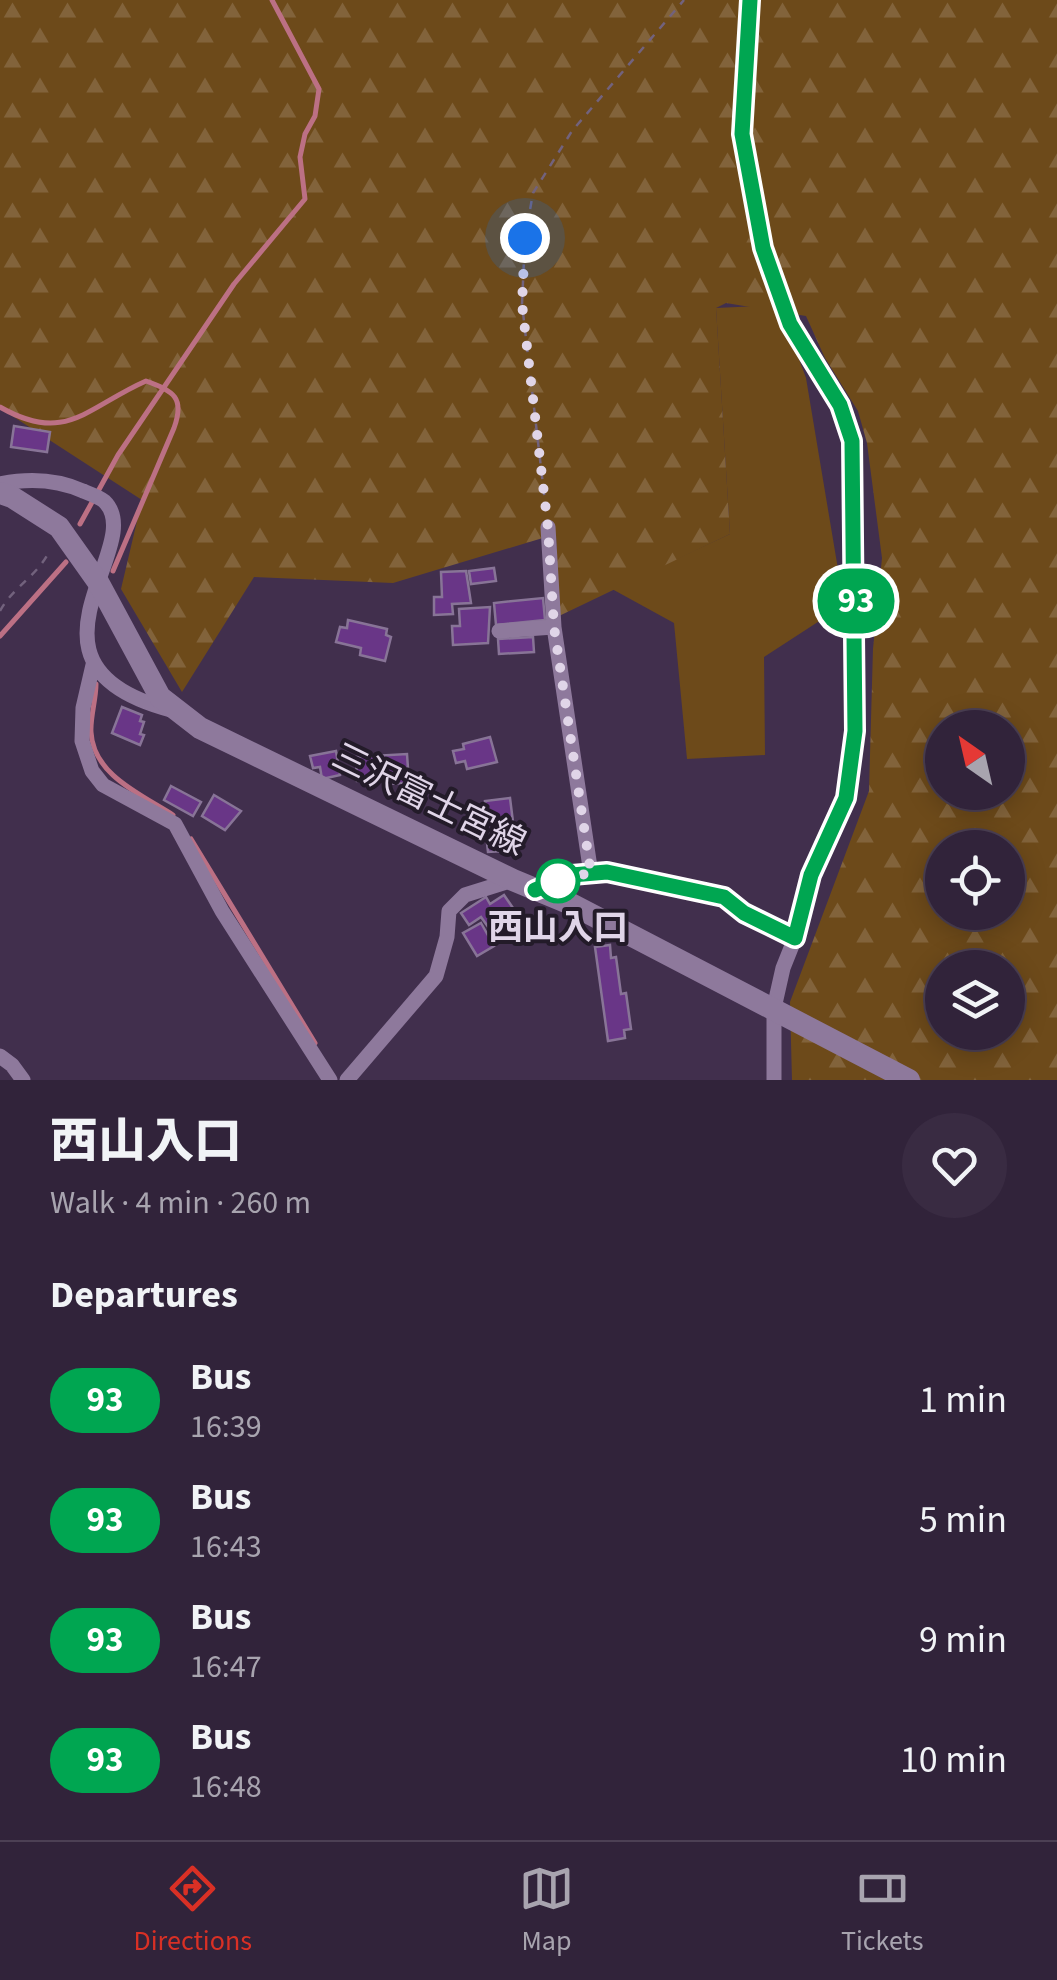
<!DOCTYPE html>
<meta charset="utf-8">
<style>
:root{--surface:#31233a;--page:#392b42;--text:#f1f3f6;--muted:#a8a4af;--line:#4c4054;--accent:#d93025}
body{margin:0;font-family:"Source Sans 3","Noto Sans JP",sans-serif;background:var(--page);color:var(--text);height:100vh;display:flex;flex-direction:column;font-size:38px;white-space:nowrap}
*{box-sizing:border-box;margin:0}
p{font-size:32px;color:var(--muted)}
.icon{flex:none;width:55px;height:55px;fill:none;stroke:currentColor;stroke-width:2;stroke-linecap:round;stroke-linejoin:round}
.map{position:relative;height:1080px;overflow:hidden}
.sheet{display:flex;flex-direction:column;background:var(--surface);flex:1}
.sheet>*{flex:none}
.badge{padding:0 20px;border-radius:32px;font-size:35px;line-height:65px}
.needle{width:65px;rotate:326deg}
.controls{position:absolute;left:925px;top:710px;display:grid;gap:20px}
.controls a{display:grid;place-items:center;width:100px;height:100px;border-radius:50%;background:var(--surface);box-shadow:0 5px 25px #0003,0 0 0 2px var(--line);font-size:50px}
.you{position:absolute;width:50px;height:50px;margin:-25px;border:8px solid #fff;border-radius:50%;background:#1a73e8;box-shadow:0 0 0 15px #1a73e833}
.map>.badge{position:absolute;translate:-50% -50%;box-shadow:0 0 0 5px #fff}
h2{padding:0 50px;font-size:38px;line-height:90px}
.round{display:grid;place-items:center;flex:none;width:105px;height:105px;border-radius:52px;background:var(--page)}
.headline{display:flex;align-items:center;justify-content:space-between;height:170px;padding:0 50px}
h1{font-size:48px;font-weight:800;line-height:75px}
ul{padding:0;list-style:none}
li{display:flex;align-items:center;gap:30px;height:120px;padding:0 50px}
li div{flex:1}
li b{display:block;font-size:38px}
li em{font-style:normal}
li .badge{min-width:110px;font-weight:700;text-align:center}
.tab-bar{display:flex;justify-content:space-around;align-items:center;height:140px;border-top:2px solid var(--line);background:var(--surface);font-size:28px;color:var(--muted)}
.tab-bar a{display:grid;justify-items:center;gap:5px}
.tab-bar .active{color:var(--accent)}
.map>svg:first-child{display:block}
</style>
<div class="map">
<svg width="1057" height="1080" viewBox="0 0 1057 1080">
<defs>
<pattern id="forest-firs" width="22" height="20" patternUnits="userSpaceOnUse" patternTransform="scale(2.5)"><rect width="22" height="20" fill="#6d4a1a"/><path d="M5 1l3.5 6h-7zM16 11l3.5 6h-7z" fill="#82633b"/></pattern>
</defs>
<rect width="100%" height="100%" fill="#412f4d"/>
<path fill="#6d4a1a" d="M779,305L806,378L844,605L764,657L765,755L687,759L674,623L612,589L730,534L716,308Z"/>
<path fill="url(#forest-firs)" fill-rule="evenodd" d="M0,0H1057V1080H792L790,1002L869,791L873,649L882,558L867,443L858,411L825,358L806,316L726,303L716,308L730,534L559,616L556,534L393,583L254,577L182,692L121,589L142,500L0,408ZM942,728H1008V792H942ZM942,848H1008V912H942ZM942,968H1008V1032H942Z"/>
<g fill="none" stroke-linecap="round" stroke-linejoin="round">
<path stroke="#bc7084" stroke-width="5" d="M0,407C66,445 87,407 146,381C174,391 185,398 174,428L113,571
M80,524L118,455L234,284L305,199L300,157L305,134L315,116L319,89L272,0
M0,636L66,562
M96,684C96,699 90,719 91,732C93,775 142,795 173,815
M191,839L315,1043"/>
</g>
<path fill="#693687" stroke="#887497" stroke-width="2.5" d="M14,426L50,432L47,452L11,447Z
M494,568L496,581L471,584L469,571Z
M466,571L471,603L452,604L453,614L434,615V597H442L441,572Z
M543,598L545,620L496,625L494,603Z
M490,607L488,643L453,645L452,626H460L459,609Z
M348,620L387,629L386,635L391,637L385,661L360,655L361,648L336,642L340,627L347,628Z
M533,637L534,652L499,654L498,639Z
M122,707L142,715L140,721L144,722L140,734L144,735L140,745L112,733Z
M490,737L497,762L467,769L465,761L456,763L453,751L464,749L463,744Z
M336,751L340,775L322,779L320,767L313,768L310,756Z
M407,754L409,783L388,784V779L357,781L356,757Z
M171,786L201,802L193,816L164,800Z
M214,795L241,811L225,830L202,816Z
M510,798L513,822L487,825L485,801Z
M502,833L503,851L488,852L486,834Z
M504,895L515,911L501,920L506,927L494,935L481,917L469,925L461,913L486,897L490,904Z
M481,923L494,946L477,956L463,933Z
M610,945L611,958L616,957L621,994L626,993L631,1029L624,1030L625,1038L608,1041L595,947Z"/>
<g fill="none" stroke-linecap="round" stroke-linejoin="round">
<path stroke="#72627d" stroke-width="2.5" stroke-dasharray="8 8" stroke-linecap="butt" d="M546,511L522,304L525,238L533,193L572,131L684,0
M0,611C13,587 37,576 49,552"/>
<path stroke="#8e799c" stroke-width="15" d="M750,0L742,134L763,248L790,324L840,405L852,441L856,581L855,731L846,798L811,875L795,938L783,968L774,1008V1080
M0,484C29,478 56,479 83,491C88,493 99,497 104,501C151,545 0,665 171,710
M548,527L554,627L591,874
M499,631L554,627
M93,665L83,708L82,741L92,771L103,785L175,824L222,911L330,1080
M535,890L571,875L607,872L723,897L744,913L795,938
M0,1056L12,1065L23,1080
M347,1080L436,976L447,937L449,911L465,895L513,880"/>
<path stroke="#8e799c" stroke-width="22" d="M0,493L12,497L59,527L98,582L160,697L200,728L513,880L571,904L909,1080"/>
</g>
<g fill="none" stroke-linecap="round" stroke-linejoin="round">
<defs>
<path id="line" d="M535,890L572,875L607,872L724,897L744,913L795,938L811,875L846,798L855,731L852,441L840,405L790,324L763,248L742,134L750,0"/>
</defs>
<use href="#line" stroke="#fff" stroke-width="22"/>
<use href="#line" stroke="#00a651" stroke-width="15"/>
<path stroke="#e0d5e8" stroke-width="10" stroke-dasharray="0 18" d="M525,238L522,304L548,528L554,627L591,874L572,875L558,881"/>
</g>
<circle fill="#fff" stroke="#00a651" stroke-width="5" cx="558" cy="881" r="20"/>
<g text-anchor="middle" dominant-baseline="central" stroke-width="8" stroke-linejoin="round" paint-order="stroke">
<g font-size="35" fill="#e0d5e8" stroke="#231b29">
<text transform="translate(429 800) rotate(26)">三沢富士宮線</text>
</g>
<g font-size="35" font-weight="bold" fill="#e0d5e8" stroke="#231b29">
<text x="558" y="928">西山入口</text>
</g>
</g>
</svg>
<div class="controls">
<a><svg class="needle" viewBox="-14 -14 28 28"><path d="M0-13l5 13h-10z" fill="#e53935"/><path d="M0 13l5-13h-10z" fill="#a8a4af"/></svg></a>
<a><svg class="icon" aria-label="locate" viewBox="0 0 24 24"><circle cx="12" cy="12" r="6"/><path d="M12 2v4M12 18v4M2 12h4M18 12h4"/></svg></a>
<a><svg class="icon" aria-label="layers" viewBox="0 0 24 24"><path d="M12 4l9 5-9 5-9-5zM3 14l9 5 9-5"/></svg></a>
</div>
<div class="you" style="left:525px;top:238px"></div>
<b class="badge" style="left:856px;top:601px;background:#00a651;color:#fff">93</b>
</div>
<section class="sheet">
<div class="headline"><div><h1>西山入口</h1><p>Walk · 4 min · 260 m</p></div><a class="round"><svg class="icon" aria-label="heart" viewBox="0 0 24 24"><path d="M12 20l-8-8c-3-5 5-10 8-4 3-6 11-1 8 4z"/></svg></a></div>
<h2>Departures</h2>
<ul>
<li><span class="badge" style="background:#00a651;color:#fff">93</span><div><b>Bus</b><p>16:39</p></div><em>1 min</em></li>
<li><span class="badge" style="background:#00a651;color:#fff">93</span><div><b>Bus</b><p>16:43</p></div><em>5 min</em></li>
<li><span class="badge" style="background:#00a651;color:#fff">93</span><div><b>Bus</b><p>16:47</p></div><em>9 min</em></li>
<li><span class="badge" style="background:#00a651;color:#fff">93</span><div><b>Bus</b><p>16:48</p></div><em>10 min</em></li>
</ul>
</section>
<nav class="tab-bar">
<a class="active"><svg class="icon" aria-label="directions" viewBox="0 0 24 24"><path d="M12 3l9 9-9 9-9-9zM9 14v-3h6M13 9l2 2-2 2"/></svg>Directions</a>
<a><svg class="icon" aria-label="map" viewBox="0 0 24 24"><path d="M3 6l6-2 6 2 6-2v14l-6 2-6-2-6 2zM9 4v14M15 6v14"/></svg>Map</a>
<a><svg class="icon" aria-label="tickets" viewBox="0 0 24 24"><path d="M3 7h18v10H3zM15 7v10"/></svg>Tickets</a>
</nav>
